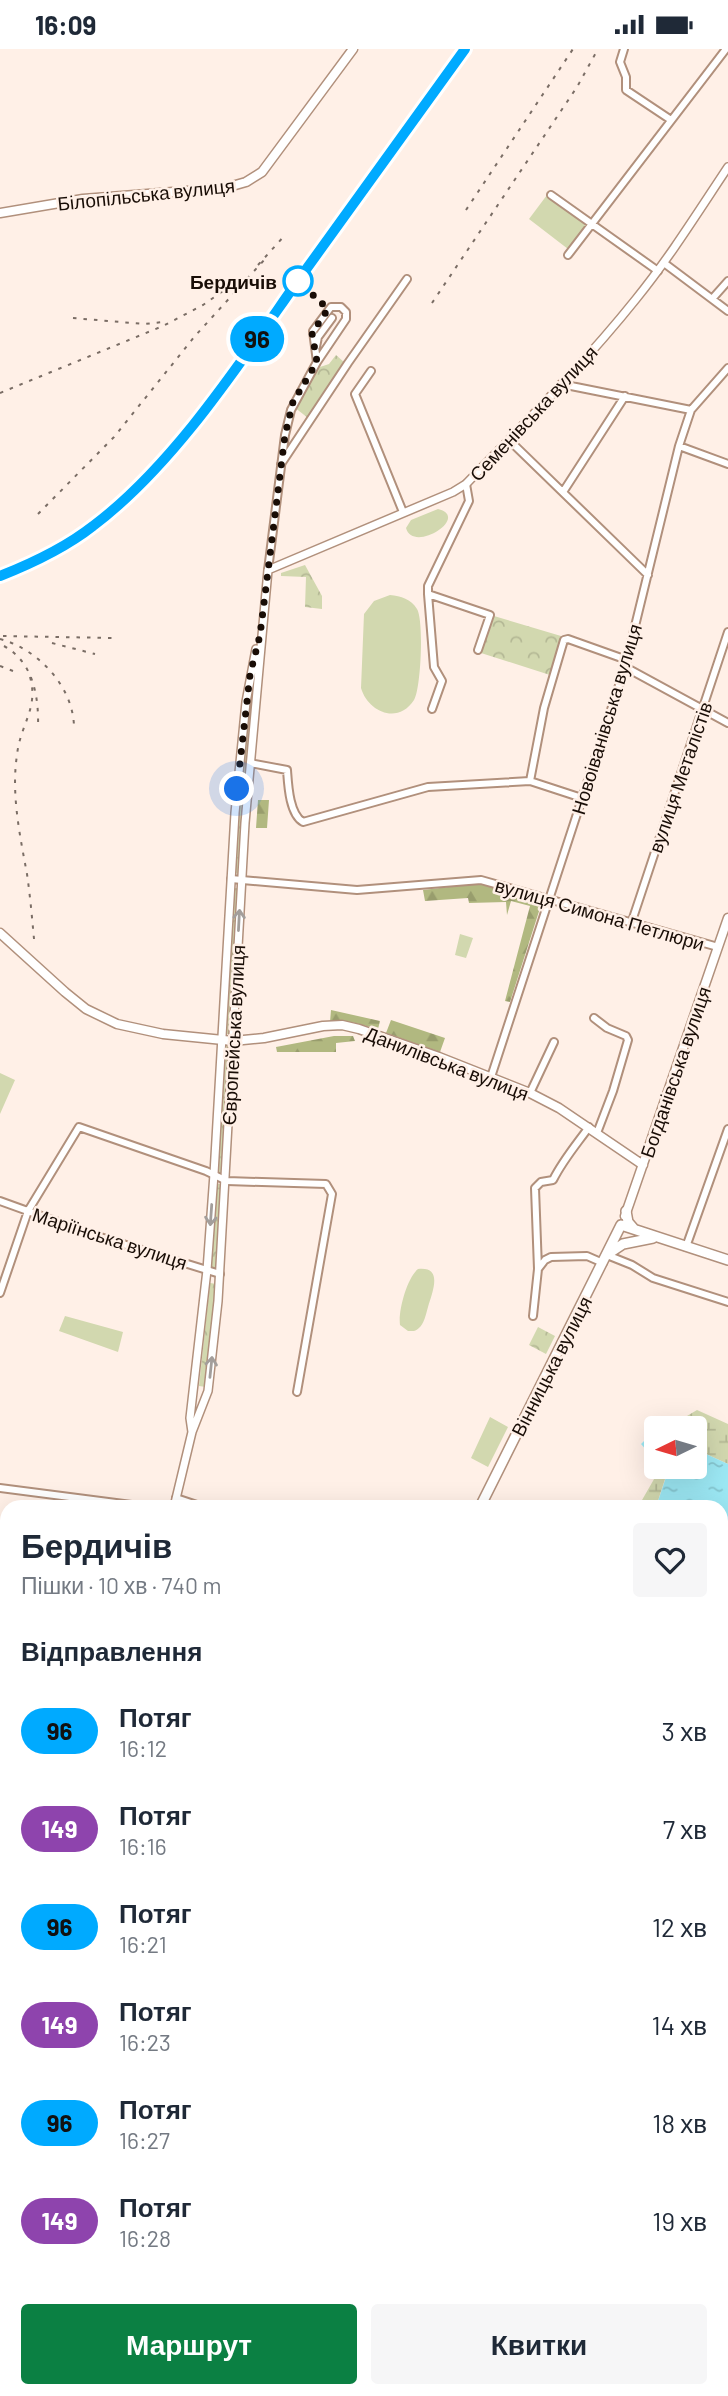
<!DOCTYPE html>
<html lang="uk">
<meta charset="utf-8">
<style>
:root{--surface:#fff;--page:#f6f6f7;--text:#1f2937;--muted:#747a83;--accent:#0b8043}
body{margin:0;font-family:Barlow,sans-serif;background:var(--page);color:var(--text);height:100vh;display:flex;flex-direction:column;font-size:26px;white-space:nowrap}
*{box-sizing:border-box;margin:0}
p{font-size:23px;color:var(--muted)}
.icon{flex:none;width:38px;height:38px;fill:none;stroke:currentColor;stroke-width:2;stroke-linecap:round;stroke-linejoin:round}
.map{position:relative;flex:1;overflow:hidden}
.sheet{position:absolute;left:0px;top:1451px;width:728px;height:898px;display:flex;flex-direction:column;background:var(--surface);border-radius:21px 21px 0 0;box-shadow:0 7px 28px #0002}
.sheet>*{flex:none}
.badge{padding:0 14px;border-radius:23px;font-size:24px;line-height:46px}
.needle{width:46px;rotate:265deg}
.controls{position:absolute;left:644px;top:1367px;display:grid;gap:14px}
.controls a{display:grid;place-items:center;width:63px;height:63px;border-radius:7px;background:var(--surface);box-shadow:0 7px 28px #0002;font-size:35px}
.you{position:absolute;width:35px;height:35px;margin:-18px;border:5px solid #fff;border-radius:50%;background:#1a73e8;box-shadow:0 0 0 10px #1a73e833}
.map>.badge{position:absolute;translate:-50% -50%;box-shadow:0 0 0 4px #fff}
h2{padding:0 21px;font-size:26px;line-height:63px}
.round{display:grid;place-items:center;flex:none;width:74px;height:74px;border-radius:7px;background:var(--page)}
.overview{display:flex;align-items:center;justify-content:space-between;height:119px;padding:0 21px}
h1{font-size:33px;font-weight:700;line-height:52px}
.cta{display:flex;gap:14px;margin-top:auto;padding:14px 21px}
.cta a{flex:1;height:80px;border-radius:7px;background:var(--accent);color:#fff;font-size:28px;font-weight:700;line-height:80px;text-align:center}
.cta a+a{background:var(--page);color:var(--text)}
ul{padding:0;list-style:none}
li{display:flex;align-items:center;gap:21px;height:98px;padding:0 21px}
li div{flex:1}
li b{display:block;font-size:26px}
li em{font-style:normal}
li .badge{min-width:77px;font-weight:700;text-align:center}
.status{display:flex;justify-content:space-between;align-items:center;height:49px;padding:0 35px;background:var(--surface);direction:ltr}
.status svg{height:19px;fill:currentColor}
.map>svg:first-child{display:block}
</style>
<div class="status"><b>16:09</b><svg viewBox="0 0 49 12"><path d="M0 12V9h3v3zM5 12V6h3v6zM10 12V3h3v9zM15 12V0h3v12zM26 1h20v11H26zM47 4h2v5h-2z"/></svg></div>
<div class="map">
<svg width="728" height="2347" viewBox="0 0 728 2347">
<defs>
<pattern id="forest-firs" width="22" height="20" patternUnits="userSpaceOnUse" patternTransform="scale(1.75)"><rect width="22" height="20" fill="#b1b880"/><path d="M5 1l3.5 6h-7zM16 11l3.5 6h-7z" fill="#989d6d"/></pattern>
<pattern id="wetland-marsh" width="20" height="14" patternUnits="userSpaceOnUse" patternTransform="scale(1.75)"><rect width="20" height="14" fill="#d2d8af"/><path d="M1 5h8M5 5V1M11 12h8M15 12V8" fill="none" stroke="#b4b895"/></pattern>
<pattern id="park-crowns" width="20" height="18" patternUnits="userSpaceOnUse" patternTransform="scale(1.75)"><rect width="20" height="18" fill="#d2d8af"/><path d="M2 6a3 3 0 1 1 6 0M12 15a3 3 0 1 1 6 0" fill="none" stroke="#b4b895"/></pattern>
<pattern id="water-ripples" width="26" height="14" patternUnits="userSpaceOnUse" patternTransform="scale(1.75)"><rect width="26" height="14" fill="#9ce8f4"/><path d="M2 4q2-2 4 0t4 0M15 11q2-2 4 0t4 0" fill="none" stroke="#86c6d0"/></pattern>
</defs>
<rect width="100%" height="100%" fill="#fff0e7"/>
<path fill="#d2d8af" d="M547,146L586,176L568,200L529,170Z
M438,460C471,468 413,505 406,479L411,471Z
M390,546C401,547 411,550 417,560C424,571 421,640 414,651C398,676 368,663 361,639L364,565L374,552Z
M460,885L473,889L466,909L455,906Z
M0,1024L15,1031L0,1065Z
M418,1220C444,1217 432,1244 428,1258C426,1265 424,1275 419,1279C415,1283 413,1282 408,1282L400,1276C398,1262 407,1229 418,1220Z
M65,1267L123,1283L118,1303L59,1282Z
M490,1368L508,1378L488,1418L471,1409Z"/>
<path fill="url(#forest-firs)" d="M258,751H269L267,779H256Z
M482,834L537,850L541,856L510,953L505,952L530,857L511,852L507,866L506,853L469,854L468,849L425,852L423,841Z
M331,961L380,972L378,980L351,973H330Z
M391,971L445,989L440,1003L386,984Z
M334,987H353L355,992L336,994V1003H277L276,998Z
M728,2001V2056L721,2057V2007Z
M728,2187V2292L721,2293V2188Z"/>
<path fill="url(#wetland-marsh)" d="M697,1361L728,1375V1415L695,1400V1379H667Z
M661,1418L667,1424L656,1458H638Z"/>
<path fill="url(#park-crowns)" d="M336,306L345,314L308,369L294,358L320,318L329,315Z
M305,516L322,547V560L305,558L306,528L281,527V524Z
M494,567L561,587L550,626L481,604Z
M252,622H257L240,825L234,824L240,739Z
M233,839H239L231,985H224Z
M224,997H231L225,1124L217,1123Z
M217,1135H225L218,1222L211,1221Z
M210,1234L217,1235L206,1338L199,1337Z
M538,1278L555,1287L546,1305L529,1296Z"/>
<path fill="url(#water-ripples)" d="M655,1381H656V1412L641,1395Z
M695,1400L728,1415V1993L721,2002V1458H656L667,1425L661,1418H695Z
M7,2260V2342L0,2344V2264Z
M98,2342H162L159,2346C140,2335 117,2347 98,2342Z"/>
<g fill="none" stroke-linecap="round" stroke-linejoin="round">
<defs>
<path id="minor" d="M624,0L620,13L626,28V41L671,71
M551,146L658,222
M568,206L726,0
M664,214L728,262
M712,250L728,232
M316,298L318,288L332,269
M371,322L355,345L403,463
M561,335L691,361
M509,391L648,526
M679,397L728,415
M281,415L348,314L407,230
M466,435L469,452L428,537V545L490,566L478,601
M563,443L625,347
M268,521L285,386L291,361L317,313L346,270V263L341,258H331L313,282L317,313
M428,545L434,618L442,632L432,660
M625,618L728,674
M250,714L287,721C288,734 289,765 303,773L428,738L530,732L544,659L564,591L568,590L627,611
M530,732L582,749
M231,830L357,841L481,831L718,898
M632,872L728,583
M594,969L607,979L626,987L628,991L613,1042L597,1084
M491,1028L625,618L679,397L691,361L728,319
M530,1044L554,993
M0,1152L97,1187L220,1225
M686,1198L728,1080
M607,1206L632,1216L653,1229L728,1253
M538,1220L545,1211L551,1208L587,1207L603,1214
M0,1244L28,1162L79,1078L206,1122L227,1132L326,1135L332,1145L297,1343
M533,1267L538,1220L535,1139L541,1133L553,1131C563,1111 576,1096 589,1078
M0,1439L147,1458
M176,1449L203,1458
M0,1612L7,1614
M0,1737L7,1738
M0,1840L7,1842
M0,1943L7,1920
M0,2066L7,2072
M0,2184L7,2187
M256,2342L257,2347
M517,2342V2347"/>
<path id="tertiary" d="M192,1383L190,1369L207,1221L214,1125L235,764L246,653L256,600
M174,1458L192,1383L208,1342L218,1252L245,774L268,521L453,443L466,435C524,375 584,315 636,250C670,208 698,163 728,118"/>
<path id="secondary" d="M0,164L83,150L225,139L246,133L262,123L353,0
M0,884L65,943L86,960L117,975L163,985L233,992L264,989L323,977L342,976L359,980L439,1008L530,1044L559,1059L643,1116
M625,1167L728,869"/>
<path id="primary" d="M626,1162L628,1173L634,1180
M608,1205L623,1195L653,1189
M480,1458L621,1176L728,1211
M0,2044L7,2035"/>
</defs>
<use href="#minor" stroke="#b1907c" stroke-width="10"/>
<use href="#tertiary" stroke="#b1907c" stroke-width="10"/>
<use href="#secondary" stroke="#b1907c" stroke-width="11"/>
<use href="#primary" stroke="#b1907c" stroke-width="12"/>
<use href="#minor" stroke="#fff" stroke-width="6"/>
<use href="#tertiary" stroke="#fff" stroke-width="7"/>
<use href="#secondary" stroke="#fff" stroke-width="8"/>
<use href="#primary" stroke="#fff" stroke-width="9"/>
<path stroke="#7a6d65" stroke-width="2" stroke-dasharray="3.5 7" stroke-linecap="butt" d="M466,161L573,0
M258,216L286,185
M432,254L577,38L598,0
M73,269L144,275L163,273
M0,344L163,277L203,256L233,235
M38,465L114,388L195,287L266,209
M0,534L47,513L96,481L147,434L232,334L471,0
M3,587L112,589
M0,590C38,600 74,638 74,679
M52,594L95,605
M4,597C33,613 39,647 38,679
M0,617L13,622
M30,628C39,659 20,676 17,706C11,745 20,787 27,825C30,846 32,868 34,890"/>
</g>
<defs><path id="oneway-shaft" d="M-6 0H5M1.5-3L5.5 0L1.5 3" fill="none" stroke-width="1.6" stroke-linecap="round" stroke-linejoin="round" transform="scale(1.75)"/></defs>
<g stroke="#a39e9b">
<use href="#oneway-shaft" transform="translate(239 871) rotate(-87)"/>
<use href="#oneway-shaft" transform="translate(211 1166) rotate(94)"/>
<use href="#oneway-shaft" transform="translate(211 1318) rotate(-84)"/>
</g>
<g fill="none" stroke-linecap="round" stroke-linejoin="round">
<defs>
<path id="line" d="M0,527C33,514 65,499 93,477C173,417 240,314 297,233C353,156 409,78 465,0"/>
</defs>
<use href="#line" stroke="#fff" stroke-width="16"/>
<use href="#line" stroke="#0af" stroke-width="10"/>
<path stroke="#190d06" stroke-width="7" stroke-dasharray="0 12.6" d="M237,740L250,626L260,586L285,386L293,353L317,313L312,284L328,260L298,232"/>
</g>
<circle fill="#fff" stroke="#0af" stroke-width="3.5" cx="298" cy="232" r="14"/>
<g text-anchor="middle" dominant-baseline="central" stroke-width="5" stroke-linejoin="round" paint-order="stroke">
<g font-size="19" fill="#190d06" stroke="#fff0e7">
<text transform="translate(146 145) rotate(-6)">Білопільська вулиця</text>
<text transform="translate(533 364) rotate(-47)">Семенівська вулиця</text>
<text transform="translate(606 670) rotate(-73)">Новоіванівська вулиця</text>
<text transform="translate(680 728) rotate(-71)">вулиця Металістів</text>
<text transform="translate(600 865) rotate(16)">вулиця Симона Петлюри</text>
<text transform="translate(233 986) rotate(-87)">Європейська вулиця</text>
<text transform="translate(447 1014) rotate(21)">Данилівська вулиця</text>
<text transform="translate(675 1023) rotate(-71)">Богданівська вулиця</text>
<text transform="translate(110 1189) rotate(18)">Маріїнська вулиця</text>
<text transform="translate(551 1317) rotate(-63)">Вінницька вулиця</text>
</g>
<g font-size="19" font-weight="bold" fill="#190d06" stroke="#fff0e7" text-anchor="end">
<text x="277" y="232">Бердичів</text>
</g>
</g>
</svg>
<div class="controls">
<a><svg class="needle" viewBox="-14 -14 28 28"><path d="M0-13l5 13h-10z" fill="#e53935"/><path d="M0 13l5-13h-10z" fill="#747a83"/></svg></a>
</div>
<div class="you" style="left:237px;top:740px"></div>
<b class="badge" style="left:257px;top:290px;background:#0af;color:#111">96</b>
<section class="sheet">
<div class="overview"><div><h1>Бердичів</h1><p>Пішки · 10 хв · 740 m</p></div><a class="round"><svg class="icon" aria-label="heart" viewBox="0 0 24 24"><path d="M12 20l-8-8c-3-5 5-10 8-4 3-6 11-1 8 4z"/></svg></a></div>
<h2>Відправлення</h2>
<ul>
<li><span class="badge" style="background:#0af;color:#111">96</span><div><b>Потяг</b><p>16:12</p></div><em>3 хв</em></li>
<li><span class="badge" style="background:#8e44ad;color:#fff">149</span><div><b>Потяг</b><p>16:16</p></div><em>7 хв</em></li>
<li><span class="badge" style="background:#0af;color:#111">96</span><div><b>Потяг</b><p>16:21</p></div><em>12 хв</em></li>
<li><span class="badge" style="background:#8e44ad;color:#fff">149</span><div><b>Потяг</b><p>16:23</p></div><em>14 хв</em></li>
<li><span class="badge" style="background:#0af;color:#111">96</span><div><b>Потяг</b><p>16:27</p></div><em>18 хв</em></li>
<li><span class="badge" style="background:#8e44ad;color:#fff">149</span><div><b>Потяг</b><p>16:28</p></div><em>19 хв</em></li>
</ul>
<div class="cta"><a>Маршрут</a><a>Квитки</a></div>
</section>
</div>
